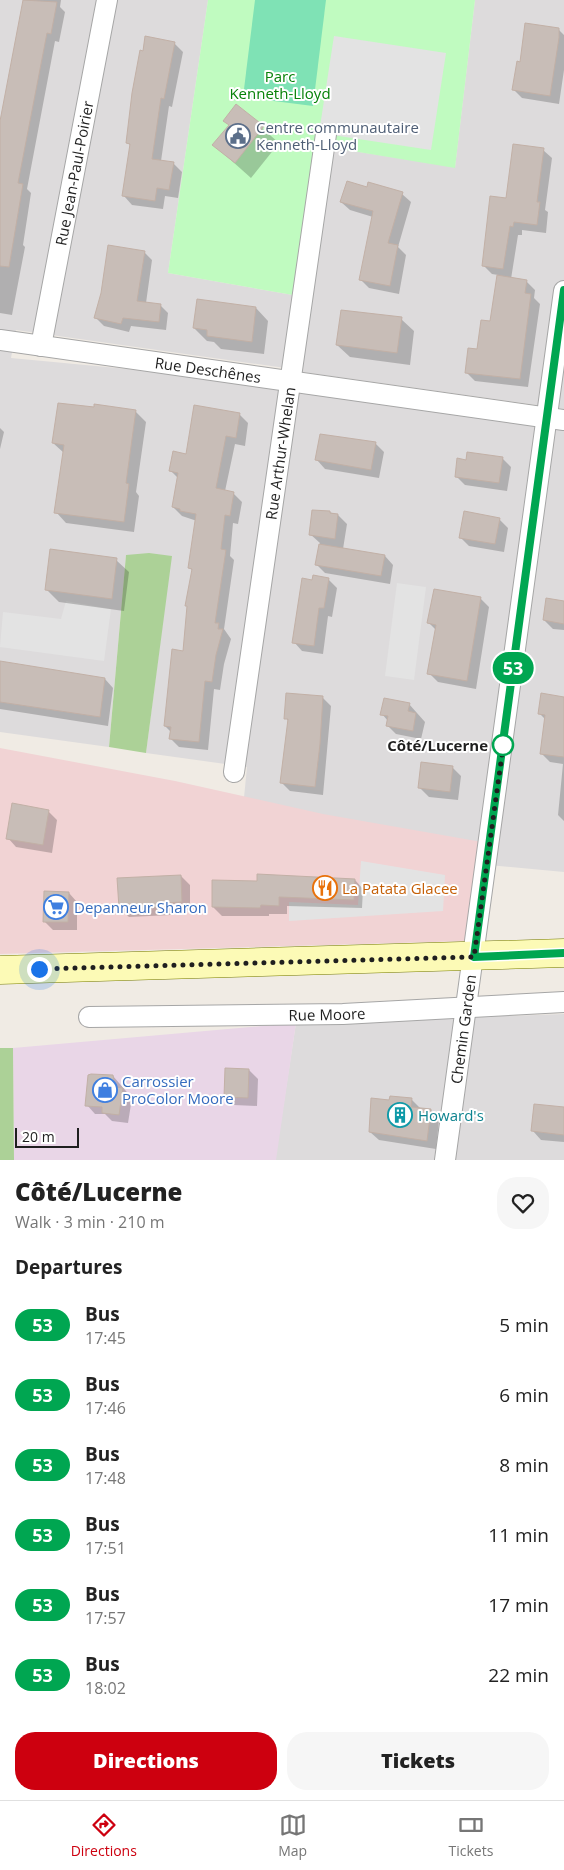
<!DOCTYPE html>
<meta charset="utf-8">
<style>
:root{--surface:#fff;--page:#f6f6f6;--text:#222;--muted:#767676;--line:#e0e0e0;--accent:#cd000f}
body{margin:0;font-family:"Open Sans",sans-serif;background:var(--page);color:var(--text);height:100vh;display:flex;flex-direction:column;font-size:19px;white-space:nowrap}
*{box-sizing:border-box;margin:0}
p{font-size:16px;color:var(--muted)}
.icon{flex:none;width:28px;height:28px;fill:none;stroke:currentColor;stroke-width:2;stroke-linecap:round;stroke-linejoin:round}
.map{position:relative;height:1160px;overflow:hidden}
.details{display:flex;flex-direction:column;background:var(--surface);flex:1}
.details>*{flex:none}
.badge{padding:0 10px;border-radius:16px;font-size:18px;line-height:32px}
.scale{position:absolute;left:15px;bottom:12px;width:64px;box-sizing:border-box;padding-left:5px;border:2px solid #1f1f1f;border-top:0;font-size:14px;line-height:18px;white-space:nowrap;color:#1f1f1f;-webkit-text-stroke:4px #fff;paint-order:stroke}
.you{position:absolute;width:25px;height:25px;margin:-12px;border:4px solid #fff;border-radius:50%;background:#1a73e8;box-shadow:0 0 0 8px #1a73e833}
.map>.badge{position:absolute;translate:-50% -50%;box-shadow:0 0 0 2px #fff}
h2{padding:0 15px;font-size:19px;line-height:45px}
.round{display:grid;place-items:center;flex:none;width:52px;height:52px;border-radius:20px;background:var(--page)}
.head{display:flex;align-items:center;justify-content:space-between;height:85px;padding:0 15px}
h1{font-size:24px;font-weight:800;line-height:38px}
.primary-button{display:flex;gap:10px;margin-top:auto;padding:10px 15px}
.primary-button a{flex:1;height:58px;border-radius:20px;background:var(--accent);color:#fff;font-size:20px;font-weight:800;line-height:58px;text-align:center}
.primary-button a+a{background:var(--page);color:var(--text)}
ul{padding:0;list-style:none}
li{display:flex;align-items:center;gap:15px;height:70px;padding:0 15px}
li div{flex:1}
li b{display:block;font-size:19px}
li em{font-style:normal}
li .badge{min-width:55px;font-weight:700;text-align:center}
.dock{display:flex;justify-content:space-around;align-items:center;height:70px;border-top:1px solid var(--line);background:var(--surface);font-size:14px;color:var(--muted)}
.dock a{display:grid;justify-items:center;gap:2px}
.dock .selected{color:var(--accent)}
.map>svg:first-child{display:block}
</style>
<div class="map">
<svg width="564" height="1160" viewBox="0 0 564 1160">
<rect width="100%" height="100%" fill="#f0ebe4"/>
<path fill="#dddbdc" d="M0,0H208L168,273L293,295L285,368L16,330L11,358L170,373L564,428V872L467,863L242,818L247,767L146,753L171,556L126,555L109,747L0,732Z
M475,0H564V409L302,372L334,148L455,167Z
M564,1014V1160H275L296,1023Z"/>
<path fill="#f1d3d4" d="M0,748L175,781L323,814L482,842L469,941L0,954Z"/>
<path fill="#e9d6e7" d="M296,1023L276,1160H14L13,1048Z"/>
<path fill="#acd197" d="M149,553L172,556L146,753L109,747L126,555Z
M0,1048H13L14,1160H0Z"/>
<path fill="#c0fbc0" d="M208,0H475L455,168L334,148L312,294L293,295L168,273Z"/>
<path fill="#7fe2b5" d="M255,0H326L313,106L243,97Z"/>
<path fill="#e3e3e3" d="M334,36L446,53L431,150L319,133Z
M397,583L426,587L414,680L385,676Z
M66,601L111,609L104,661L0,647L3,612L61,619Z
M361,861L445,875L443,911L289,921V902L358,905Z"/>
<path fill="#0003" d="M24,0H61L60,7L65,12L59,42L55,41L27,189L31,193L23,245L25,247L12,315L0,313V126Z
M558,29L564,35V70L559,104L522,98L514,90L521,63Z
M174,43L183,52L172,107L169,106L161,161L173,163L182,172L178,198L165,196L163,209L132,205L124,196L131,146L128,143L144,52Z
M237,106L279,143L251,178L214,145L230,126Z
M543,150L552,158L545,210L548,212L546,233L522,230V235H518L511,279L526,281L535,290L534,298L540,304L528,387L475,381L466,372L491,322L498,275L492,274L483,265L507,200Z
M402,194L411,202L398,247L406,255L399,294L369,288L361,280L373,217L350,210L341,202Z
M144,252L152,260L146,303L160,305L168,313L166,330L131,326L129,332L104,326L96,318Z
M256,308L268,321L264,354L221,349L214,342L207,341L194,328Z
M401,319L414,331L410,365L350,357L337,345Z
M195,407L240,415L248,423L245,446L235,444L225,491L233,493L242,502L238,524L233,523L230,556L234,560L224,629L231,639L224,664L220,690L214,689L208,750L179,747L170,738L171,732L165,726L185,652L193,571L190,568L197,521L182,516L173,507L178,478L171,471L187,455Z
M135,411L146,422L136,492L139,496L134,532L66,523L56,512L64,453L53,443Z
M0,428L4,432L0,449Z
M375,443L384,452L379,478L325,469L317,460Z
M502,458L511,467L507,491L465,485L456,476L467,461Z
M329,512L338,515L347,524L343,549L385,556L393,565L390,584L325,573L317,565L320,543L310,534Z
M499,519L508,528L504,552L469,546L460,537Z
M116,560L129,572L124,611L59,602L46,589Z
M328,579L337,588L332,617L328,616L323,654L302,651L294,642L313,581Z
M480,598L489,607L476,689L438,682L429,673L437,631L429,623Z
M564,602V630L553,629L544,620Z
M0,663L105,679L113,688L108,726L0,709Z
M322,697L331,706L323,795L290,791L281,782L289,722L286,718Z
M564,698V821L558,815L563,764L550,762L541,753L546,720L539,713Z
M409,704L425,722L421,739L396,734L387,725L388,721L382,714Z
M452,767L461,776L458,800L429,797L420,788Z
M48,811L57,820L52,853L16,847L8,838Z
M181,876L190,885V910L171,911V915L129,917L120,908Z
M355,880L363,889L362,908L287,906V914H269V916H222L213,907L258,882Z
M69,893L77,902V930H53L44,921Z
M249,1070L258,1079L257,1106L234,1105L225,1096Z
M113,1076L132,1098L128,1123L112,1121L105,1114H95L87,1105Z
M412,1100L420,1108L431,1110L439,1119L436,1149L379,1140L370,1132L390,1102Z
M564,1109V1142L541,1140L533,1131Z"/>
<path fill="#c8bdb7" stroke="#c2b0a6" d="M23,0L57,2L51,34L47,33L18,183L23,184L9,267L0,266V121Z
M525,23L559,28V38L550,96L512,90L517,61L520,62Z
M145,36L175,42L164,99L161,98L152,159L174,162L169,190L157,188L155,201L122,196L130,144L126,143L132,93L140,50L143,51Z
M236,104L264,126L235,163L212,145L229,125L223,121Z
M513,144L544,148L537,202H540L537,225L514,222L513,227L510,226L503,269L482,266L490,196L506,198Z
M347,181L367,187L368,182L403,192L388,243L398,245L390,286L359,280L373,211L340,202Z
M108,245L145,251L137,301L161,304L159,322L123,318L121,324L94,318L101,293Z
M497,275L527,280L525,293L531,294L520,379L465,373L468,348L477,349L481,320L490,321Z
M197,299L256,307L252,342L207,336V330L193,328Z
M341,310L402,317L397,353L336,345Z
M58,403L94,407V404L136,410L126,483L129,484L124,522L54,513L64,445L52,443Z
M194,405L240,413L236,438L226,436L216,488L234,492L230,516L225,515L221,549L226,550L215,623H219L218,629H223L216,655L212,682L205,681L199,742L169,739L171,727L164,726L172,649L183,651L187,606H185L192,569L188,568L196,514L180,511V509L172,507L178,473L169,471L173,451L186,454Z
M320,434L376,442L371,470L315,460Z
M467,452L503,457L499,483L455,477L457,458L466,460Z
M312,510L330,511V513L338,514L335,539L309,535Z
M464,511L500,518L495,544L459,538Z
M319,544L385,555L381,576L315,565Z
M50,549L117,558L112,599L45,590Z
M313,575L329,578L324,608H319L314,646L292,643L302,578L312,580Z
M434,589L481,597L467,681L427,674L436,625L427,623Z
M546,598L564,601V624L543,620Z
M0,661L105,678L100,717L0,702Z
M286,693L323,696L320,744L315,787L280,783L288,719H284Z
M541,693L564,697V757L540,754L545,715L538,714Z
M384,698L410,703L408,711L416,713L413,731L386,726L388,716L380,715Z
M421,762L453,766L450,792L418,788Z
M12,803L49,810L43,845L6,839Z
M257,874L355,879L354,900L279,897V906L261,905L260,908L212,907V880L257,881Z
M181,875L182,902L163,903V907L119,908L117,878Z
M44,891L69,892L68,922H43Z
M225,1068L249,1069L248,1098L224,1097Z
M91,1074L113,1075L115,1087L123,1088L119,1115L102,1113V1107L85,1106L88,1075Z
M390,1096L412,1098L411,1107L431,1109L427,1141L369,1132L371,1098L389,1100Z
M534,1104L564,1107V1135L531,1131Z"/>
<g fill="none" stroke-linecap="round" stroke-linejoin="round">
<defs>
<g id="minor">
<path id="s1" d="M0,340L564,420"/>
<path id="s2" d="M41,346L107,0"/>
<path id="s3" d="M234,772L326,134"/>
<path id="s4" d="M89,1017L343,1014L564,1002"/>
<path id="s5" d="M445,1160L564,291"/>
</g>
<path id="secondary" d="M0,970L564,953"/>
</defs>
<use href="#minor" stroke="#a6a6a6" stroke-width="22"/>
<use href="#secondary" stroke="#767b01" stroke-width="29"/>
<use href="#minor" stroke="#fff" stroke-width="20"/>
<use href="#secondary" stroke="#fcfab6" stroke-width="28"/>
</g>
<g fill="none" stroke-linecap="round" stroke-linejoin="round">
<defs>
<path id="line" d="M564,290L474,957L564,953"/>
</defs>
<use href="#line" stroke="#fff" stroke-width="11"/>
<use href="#line" stroke="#00a651" stroke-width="8"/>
<path stroke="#1f1f1f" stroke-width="5" stroke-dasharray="0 9" d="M39,969L474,957L504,740L503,745"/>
</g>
<defs>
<symbol id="civic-ring" viewBox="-11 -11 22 22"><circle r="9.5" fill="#fff" stroke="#5c6f8a" stroke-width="1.5"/><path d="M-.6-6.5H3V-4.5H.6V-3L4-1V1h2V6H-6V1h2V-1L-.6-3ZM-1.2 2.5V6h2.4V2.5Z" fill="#5c6f8a"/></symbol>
<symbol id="restaurant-ring" viewBox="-11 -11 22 22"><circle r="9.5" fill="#fff" stroke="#e8710a" stroke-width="1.5"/><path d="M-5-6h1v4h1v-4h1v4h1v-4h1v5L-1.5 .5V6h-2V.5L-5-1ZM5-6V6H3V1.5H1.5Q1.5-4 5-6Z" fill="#e8710a"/></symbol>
<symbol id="supermarket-ring" viewBox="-11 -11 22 22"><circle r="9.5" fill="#fff" stroke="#3f7fe0" stroke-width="1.5"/><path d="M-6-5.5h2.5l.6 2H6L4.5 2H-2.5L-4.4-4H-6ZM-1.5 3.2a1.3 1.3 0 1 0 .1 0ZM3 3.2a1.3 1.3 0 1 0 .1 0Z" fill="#3f7fe0"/></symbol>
<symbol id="shop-ring" viewBox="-11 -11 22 22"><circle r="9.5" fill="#fff" stroke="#3f7fe0" stroke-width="1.5"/><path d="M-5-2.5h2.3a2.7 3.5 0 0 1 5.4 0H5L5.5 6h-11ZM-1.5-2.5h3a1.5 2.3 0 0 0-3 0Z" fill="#3f7fe0"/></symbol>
<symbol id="building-ring" viewBox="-11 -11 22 22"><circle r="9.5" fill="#fff" stroke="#0f9aa8" stroke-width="1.5"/><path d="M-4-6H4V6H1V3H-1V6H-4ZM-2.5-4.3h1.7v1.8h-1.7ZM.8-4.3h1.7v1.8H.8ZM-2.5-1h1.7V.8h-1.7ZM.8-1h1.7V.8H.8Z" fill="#0f9aa8"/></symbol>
</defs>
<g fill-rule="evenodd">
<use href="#civic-ring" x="224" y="122" width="28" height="28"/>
<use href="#restaurant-ring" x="311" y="874" width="28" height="28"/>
<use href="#supermarket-ring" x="42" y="893" width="28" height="28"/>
<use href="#shop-ring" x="91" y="1076" width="28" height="28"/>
<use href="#building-ring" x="386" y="1101" width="28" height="28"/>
</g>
<circle fill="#fff" stroke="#00a651" stroke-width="2.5" cx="503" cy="745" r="10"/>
<g text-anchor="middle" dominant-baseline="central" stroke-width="4" stroke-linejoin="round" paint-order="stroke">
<g font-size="15" fill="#078209" stroke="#fff">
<text x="280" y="76">Parc<tspan x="280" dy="17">Kenneth-Lloyd</tspan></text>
</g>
<g font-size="15" fill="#4e5e75" stroke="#fff" text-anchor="start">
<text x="256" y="127">Centre communautaire<tspan x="256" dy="17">Kenneth-Lloyd</tspan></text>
</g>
<g font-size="15" fill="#1f1f1f" stroke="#fff">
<text stroke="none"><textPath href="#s2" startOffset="176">Rue Jean-Paul-Poirier</textPath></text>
<text stroke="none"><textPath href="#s1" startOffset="210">Rue Deschênes</textPath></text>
<text stroke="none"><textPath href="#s3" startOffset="322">Rue Arthur-Whelan</textPath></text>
<text stroke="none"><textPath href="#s4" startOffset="238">Rue Moore</textPath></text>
<text stroke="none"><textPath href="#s5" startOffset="132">Chemin Garden</textPath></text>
</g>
<g font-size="15" font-weight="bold" fill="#1f1f1f" stroke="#fff" text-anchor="end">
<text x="488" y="745">Côté/Lucerne</text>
</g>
<g font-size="15" fill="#c56008" stroke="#fff" text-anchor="start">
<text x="342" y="888">La Patata Glacee</text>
</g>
<g font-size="15" fill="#366cbe" stroke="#fff" text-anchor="start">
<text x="74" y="907">Depanneur Sharon</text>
<text x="122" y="1081">Carrossier<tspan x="122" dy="17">ProColor Moore</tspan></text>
</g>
<g font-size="15" fill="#0d838f" stroke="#fff" text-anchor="start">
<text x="418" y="1115">Howard's</text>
</g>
</g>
</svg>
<div class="scale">20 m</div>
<div class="you" style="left:39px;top:969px"></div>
<b class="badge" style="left:513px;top:668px;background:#00a651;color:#fff">53</b>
</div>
<section class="details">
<div class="head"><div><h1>Côté/Lucerne</h1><p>Walk · 3 min · 210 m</p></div><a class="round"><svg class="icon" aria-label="heart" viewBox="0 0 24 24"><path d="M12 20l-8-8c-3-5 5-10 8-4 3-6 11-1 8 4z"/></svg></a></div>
<h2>Departures</h2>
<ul>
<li><span class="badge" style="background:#00a651;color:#fff">53</span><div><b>Bus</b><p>17:45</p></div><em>5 min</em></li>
<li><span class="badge" style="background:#00a651;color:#fff">53</span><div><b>Bus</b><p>17:46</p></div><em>6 min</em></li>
<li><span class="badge" style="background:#00a651;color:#fff">53</span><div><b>Bus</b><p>17:48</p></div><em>8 min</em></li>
<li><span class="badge" style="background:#00a651;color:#fff">53</span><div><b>Bus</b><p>17:51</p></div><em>11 min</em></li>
<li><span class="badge" style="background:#00a651;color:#fff">53</span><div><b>Bus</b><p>17:57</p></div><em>17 min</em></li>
<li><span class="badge" style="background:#00a651;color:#fff">53</span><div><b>Bus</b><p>18:02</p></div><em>22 min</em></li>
</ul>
<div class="primary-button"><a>Directions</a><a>Tickets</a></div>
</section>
<nav class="dock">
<a class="selected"><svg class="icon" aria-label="directions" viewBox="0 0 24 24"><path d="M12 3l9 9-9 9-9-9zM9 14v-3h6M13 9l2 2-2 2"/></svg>Directions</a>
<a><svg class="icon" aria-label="map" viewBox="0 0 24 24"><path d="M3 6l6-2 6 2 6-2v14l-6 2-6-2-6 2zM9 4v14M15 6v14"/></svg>Map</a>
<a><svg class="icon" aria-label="tickets" viewBox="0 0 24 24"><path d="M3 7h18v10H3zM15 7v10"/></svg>Tickets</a>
</nav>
